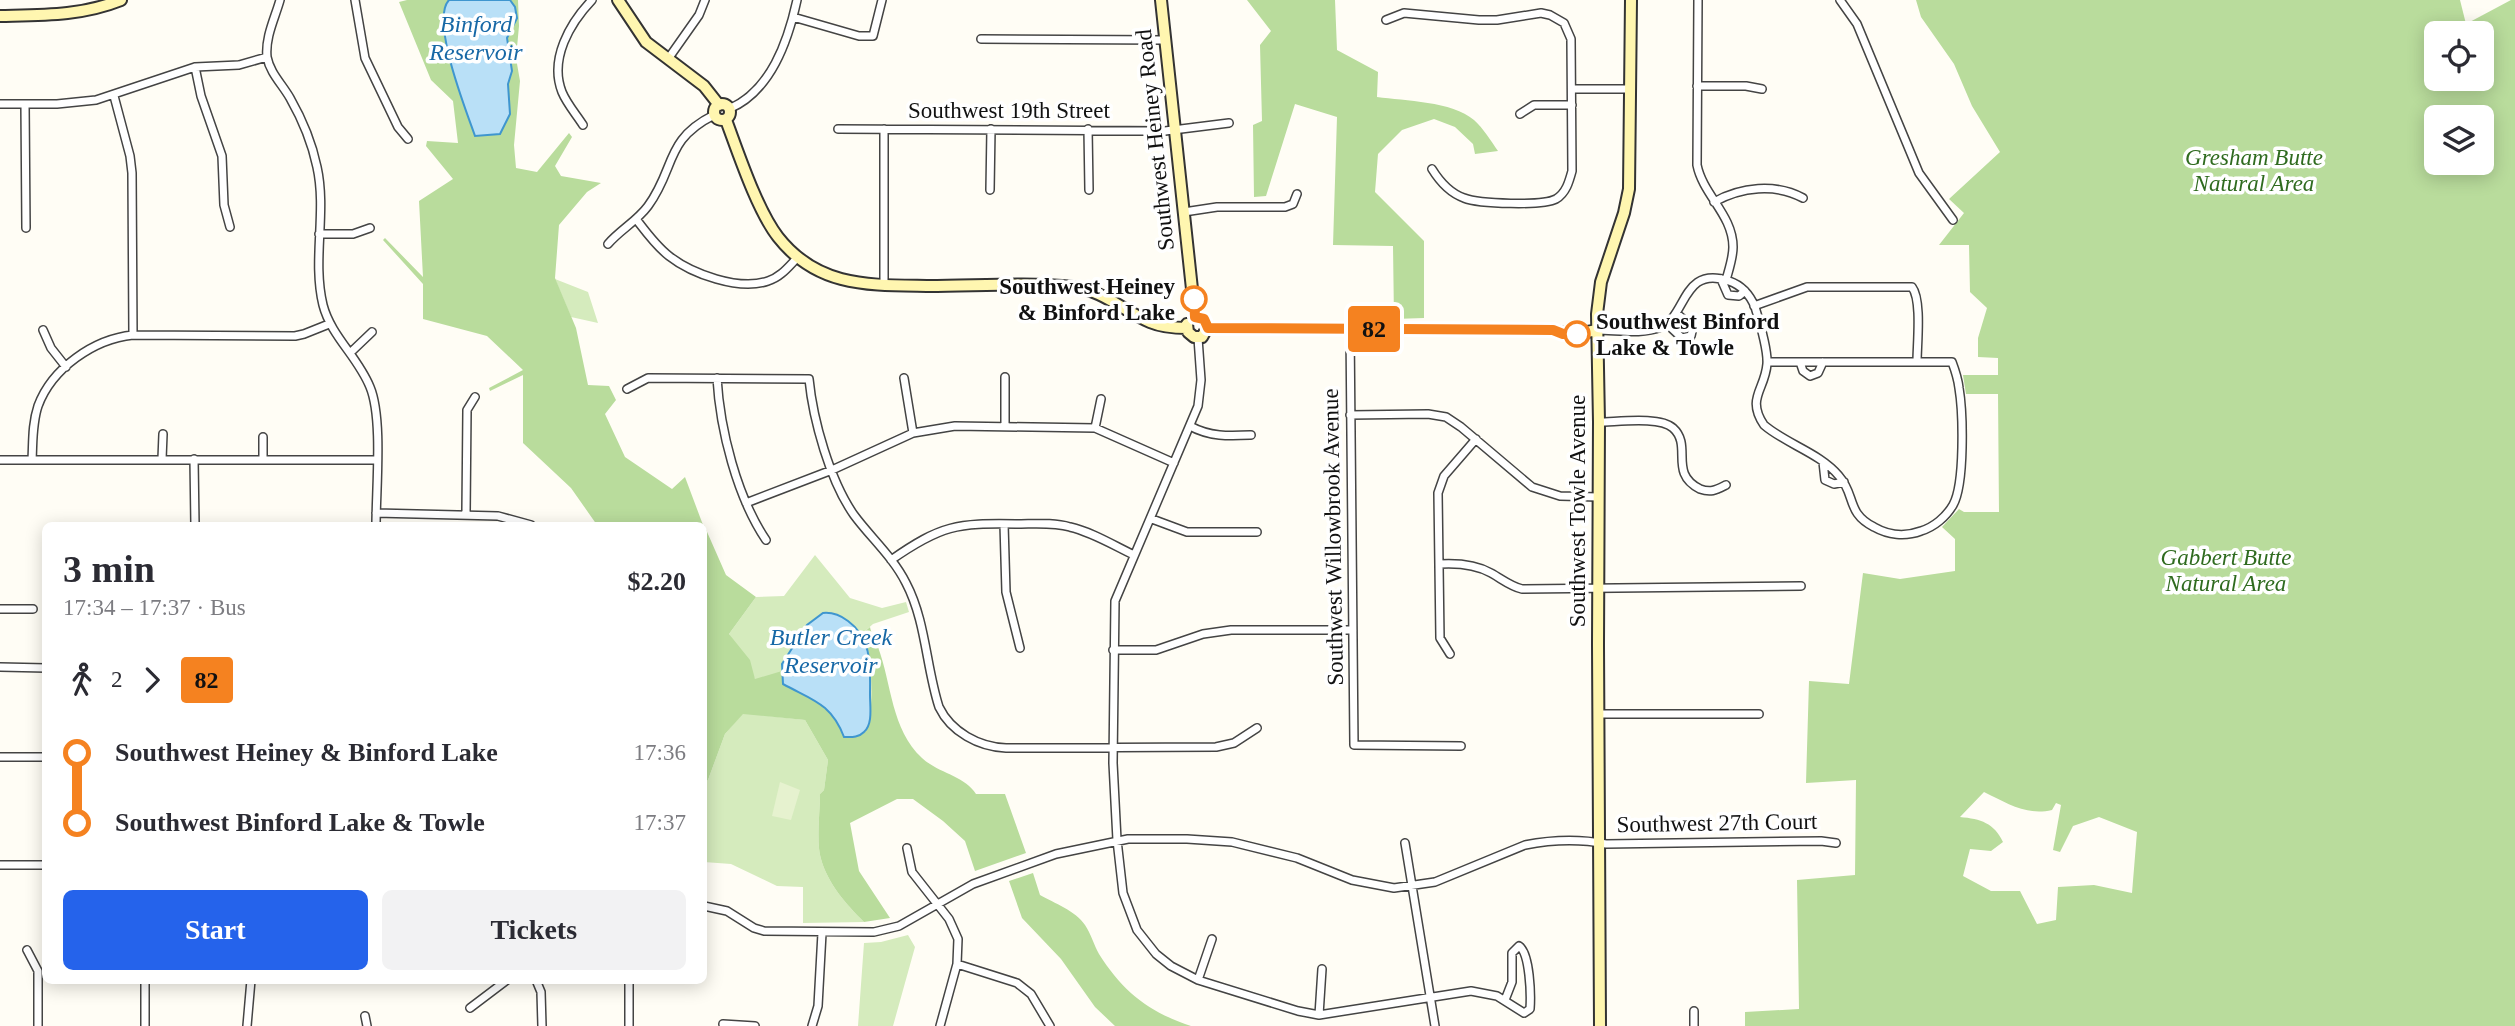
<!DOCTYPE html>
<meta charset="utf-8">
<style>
:root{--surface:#fff;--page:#f2f2f3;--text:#2b2b33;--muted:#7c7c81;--accent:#2563eb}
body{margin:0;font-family:"Times New Roman",serif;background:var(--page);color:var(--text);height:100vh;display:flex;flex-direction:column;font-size:26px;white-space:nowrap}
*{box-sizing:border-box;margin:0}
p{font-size:23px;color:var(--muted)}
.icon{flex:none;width:38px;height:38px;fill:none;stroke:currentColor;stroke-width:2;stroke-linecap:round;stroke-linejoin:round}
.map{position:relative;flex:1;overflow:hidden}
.sheet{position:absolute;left:42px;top:522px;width:665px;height:462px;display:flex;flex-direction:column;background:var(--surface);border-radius:10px;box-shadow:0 4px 18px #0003}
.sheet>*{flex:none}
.badge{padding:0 14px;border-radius:5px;font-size:24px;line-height:46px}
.fabs{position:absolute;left:2424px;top:21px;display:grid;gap:14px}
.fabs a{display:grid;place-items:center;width:70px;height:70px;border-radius:10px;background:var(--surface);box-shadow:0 4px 18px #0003;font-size:35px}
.map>.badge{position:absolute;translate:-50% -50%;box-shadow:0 0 0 4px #fff}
.legs{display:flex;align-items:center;gap:10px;height:77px;padding:0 21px;font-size:23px}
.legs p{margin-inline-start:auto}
.head{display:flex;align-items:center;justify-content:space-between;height:119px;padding:0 21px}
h1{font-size:38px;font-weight:800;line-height:52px}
.button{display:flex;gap:14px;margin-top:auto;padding:14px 21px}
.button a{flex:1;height:80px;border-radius:10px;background:var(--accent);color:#fff;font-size:28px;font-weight:800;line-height:80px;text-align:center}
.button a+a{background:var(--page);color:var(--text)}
ul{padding:0 21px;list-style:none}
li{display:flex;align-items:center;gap:24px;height:70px;font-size:26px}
li i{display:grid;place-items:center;width:10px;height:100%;margin:0 9px;background:currentColor}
li i::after{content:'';width:18px;height:18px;margin:-9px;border:5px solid;border-radius:50%;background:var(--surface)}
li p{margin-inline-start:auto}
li:first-child i{background:linear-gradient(#0000 50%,currentColor 0)}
li:last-child i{background:linear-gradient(currentColor 50%,#0000 0)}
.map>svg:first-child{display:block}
</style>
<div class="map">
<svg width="2515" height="1026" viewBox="0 0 2515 1026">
<rect width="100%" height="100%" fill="#fffdf5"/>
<path fill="#d5ebbd" d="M555,279L588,292L598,323L571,317Z
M815,555L850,598L882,608L906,602L909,612L873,624L862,634C873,663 870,694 870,725L827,709L783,684L755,679L729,634L756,597L784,596Z
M743,713L805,720L828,760L824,790L820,794C820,812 816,843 821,859C828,884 846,904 864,922L803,923V887L777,886L731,864L704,862V784L708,780L725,734Z
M908,935L915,947L893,1026H858L864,943L881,942Z"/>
<path fill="#b9dc9c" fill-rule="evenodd" d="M407,0H518L519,26L516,58L520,81L514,145L516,168L537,172L569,133L572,137L555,166L561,176L601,183L587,192L559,225L555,278L576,328L588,385L609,386L616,400L605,414L625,457L672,489L685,477L703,525H597L571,488L523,443V375L490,391L489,388L523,370L487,336L423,319V284L383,240L385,238L423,277L419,201L453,179L426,146L427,141L458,143L453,101L431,80L399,2Z
M1247,0H1335L1337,50L1378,72L1377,97C1405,101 1452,101 1474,120C1483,128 1491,141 1498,151L1475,154L1473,144L1455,127L1434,119L1402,130L1378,154L1375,192L1424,241V318L1394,319L1393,246L1333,245L1337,117L1295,104L1266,196L1254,197L1253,125L1262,121L1260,45L1271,31Z
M1916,0H2460L2466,24L2511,0H2515V1026H1745V1012L1799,1009L1797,880L1855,875L1856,780L1806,783L1809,681L1849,684L1863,573L1900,579L1955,571V539L1942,527L1959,509L1964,512H1999L1998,394H1966L1963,375H1998V358L1978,357V338L1987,308L1970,292L1969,245H1939L1964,213L1949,199L2000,152L1972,106L1954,64L1921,17ZM2436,33H2482V79H2436ZM2436,117H2482V163H2436ZM1984,792C2007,803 2026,816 2052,810L2056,803L2061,805L2053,850L2060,852L2073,826L2099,817L2137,832L2132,893L2094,885L2058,887L2056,920L2037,924L2020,891H1991L1963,876L1970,849L1991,851L2003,842C1994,823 1981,819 1960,817Z
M704,525L726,575L756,597L729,634L750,660L755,679L782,671L783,684C812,700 831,704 844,737C852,737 859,737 865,732C874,723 872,663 868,650C867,644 864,639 862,634L870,627C871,634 876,640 878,647C892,685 891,729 922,758C938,773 965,776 976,794H1005L1026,853L975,871L965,841L943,821L913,799H897L850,823L859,871L890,918L864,922C846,904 828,884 821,859C816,843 820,812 820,794L824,790L828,760L805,720L743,714L725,734L708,780L704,784Z
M1033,873L1040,895C1054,903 1076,911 1085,925C1091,934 1094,945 1099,954C1123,992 1149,1012 1191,1026H1115L1095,1007L1061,959L1022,918L1009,881Z"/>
<path fill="#e6f2cf" d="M780,782L800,790L791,820L772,816Z"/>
<path fill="#b9e0f7" stroke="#3f96cf" stroke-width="2" d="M449,0H510L515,7L517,18L507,38L512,71L508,84L510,114L500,134L475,136C466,110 430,20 449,0Z
M823,613C833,612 840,615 848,621C873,639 870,668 870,695C870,707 873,724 864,732C858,738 851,737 844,737C831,703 812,700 783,684L782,664L807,625Z"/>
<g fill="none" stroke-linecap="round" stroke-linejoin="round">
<defs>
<path id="street" d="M280,0C275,18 265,37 267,57C270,73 282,84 290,98C302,119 312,143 317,167C327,212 312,260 323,305C331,336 358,357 370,387C383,418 376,489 376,525
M355,0L365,58L398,127L408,139
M1698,0L1697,165C1703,195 1733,215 1733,247C1733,258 1729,269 1726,280
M1840,0L1857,24L1919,173L1953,220
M793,17L859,36H873L882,0
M1386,20L1404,13L1479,20H1497L1541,13L1550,15L1564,23L1571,39L1572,171C1569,182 1566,193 1556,199C1543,206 1479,204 1464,198C1450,193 1440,182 1432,169
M981,39L1165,40
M668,59L699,15L705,0
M195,67L201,96L222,156L224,205L230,227
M1697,86H1746L1762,89
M1572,89H1631
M114,96L130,156L132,173L133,335
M0,104H57L96,100L195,67L239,65L267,57
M25,104L26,228
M729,109C771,91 788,41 797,0
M1520,114L1534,105H1572
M583,125C576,114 567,104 562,92C549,59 570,23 592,0
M838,129L1165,131L1229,123
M1088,129L1089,190
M990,190L991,129
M1714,202C1741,187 1775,183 1803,198
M1184,212L1217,207H1285L1293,204L1297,194
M636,219C646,232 656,246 669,256C692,274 739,291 768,281C781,277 789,266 798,257
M319,234H353L370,228
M608,244C620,230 637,221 648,206C676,168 664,140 714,115
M1721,279L1728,295L1739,296L1745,291
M884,285V129
M1754,306L1807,287H1912C1922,300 1917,344 1917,362
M1667,324L1682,338L1691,336L1693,327L1676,313
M1350,329L1354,745L1461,746
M43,330L51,348L66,367
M1597,330C1617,330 1642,335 1661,327C1687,316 1682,265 1729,281C1741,285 1750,295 1755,307C1759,320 1768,351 1767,364C1765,390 1746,398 1764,425C1786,444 1820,453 1839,476C1856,495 1846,513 1874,527C1888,535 1905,537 1921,531C1934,527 1946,517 1953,505C1965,484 1963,412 1959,388C1958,379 1955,370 1952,362H1768
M1198,338L1201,380L1198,406L1115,601L1113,763L1117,840L1123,893L1137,930L1156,954L1171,966L1198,980L1298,1011L1319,1015L1471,991L1497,996L1524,1013L1530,1009C1531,995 1530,953 1519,946L1512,953V982L1505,1000
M350,353L372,332
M1800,362L1803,371L1810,376L1818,373L1823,362
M717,378C720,430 737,497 766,540
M904,378L913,433
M627,389L648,378L809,379C813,420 830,481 854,515C871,538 893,557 906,583C926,621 926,667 939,707C951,732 979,747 1006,748L1216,747L1234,743L1257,728
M1350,415L1428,414L1446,417L1461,427L1532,487L1560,496L1598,497
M1599,422C1617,422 1660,416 1673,428C1693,446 1668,473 1700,489C1711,493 1716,490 1726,485
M1005,426V377
M1190,426C1210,437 1229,436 1251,435
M1095,428L1101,399
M162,459L163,434
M194,459L195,525
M0,460H376
M32,460C33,442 32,424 38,406C52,368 94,339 133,335L295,336L304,334L329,324
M263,460V437
M1823,462L1825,480L1834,484L1844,482
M746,503L832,470L913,433L955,426L1095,428L1174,463
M376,513L498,516L531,525
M466,513L467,410L475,397
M1152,519L1187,532H1257
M1004,524L1006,592L1020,648
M891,560C941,525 957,523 1016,524C1034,524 1053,522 1070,527C1092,532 1113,545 1134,555
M1440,564C1458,563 1475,564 1491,573C1502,579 1510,586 1522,589L1801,586
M0,609H33
M1113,650H1156L1203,634L1231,630H1353
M1450,654L1440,638L1438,493L1444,476L1476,439
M0,667L46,668
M1598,714H1759
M0,757H46
M1405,843L1435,1026
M907,848L912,872L949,919L958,939L957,964L940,1026
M0,865H46
M704,906L727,911L754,928L764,931L874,932L899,926L973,884L1056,854L1128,839H1187L1232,842L1297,858L1352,880L1394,888L1435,882L1525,845C1551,840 1580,839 1606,844L1821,841L1836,843
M27,950L38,971V1026
M957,964L1017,983L1031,994L1050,1026
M536,980L541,992L542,1026
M1198,980L1212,939
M470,1008L507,980
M1319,1015L1322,969
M365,1016L367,1026
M723,1024L755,1026
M145,1026V980
M247,1026L251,980
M629,1026V980
M812,1026L818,1006L822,933
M1694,1026V1011"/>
<path id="secondary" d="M618,0L646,42L704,86L719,105
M1161,0L1195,317
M0,16C42,15 81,16 121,0
M714 112a8 8 0 1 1 16 0a8 8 0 1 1-16 0Z
M726,120C738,152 757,210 778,237C818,288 870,285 929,286C976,286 1026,282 1073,287C1103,290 1123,311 1150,322C1162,327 1174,328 1187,328
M1187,324L1188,332L1194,337H1202L1207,328
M1207,328L1553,330C1568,336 1581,333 1597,330
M1600,1026L1598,645L1599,422L1597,314L1601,282L1624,213L1629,189L1631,0"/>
</defs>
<use href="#street" stroke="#444" stroke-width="10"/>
<use href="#secondary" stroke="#333" stroke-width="14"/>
<use href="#street" stroke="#fff" stroke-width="7"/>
<use href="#secondary" stroke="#fff6b0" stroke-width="10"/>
</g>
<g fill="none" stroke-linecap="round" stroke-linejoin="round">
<defs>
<path id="line-1" d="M1194,299L1195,317L1204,319L1208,328L1553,330L1563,334H1577"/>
</defs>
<use href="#line-1" stroke="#fff" stroke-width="16"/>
<use href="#line-1" stroke="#f58220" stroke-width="10"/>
</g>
<g fill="#fff" stroke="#f58220" stroke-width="3.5">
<circle cx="1194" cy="299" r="12"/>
<circle cx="1577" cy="334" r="12"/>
</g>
<g text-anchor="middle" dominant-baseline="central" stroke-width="7" stroke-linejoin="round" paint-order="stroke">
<g font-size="23" fill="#111" stroke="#fff">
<text x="1009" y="110">Southwest 19th Street</text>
<text transform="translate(1155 140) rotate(-96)">Southwest Heiney Road</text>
<text transform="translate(1577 511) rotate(-90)">Southwest Towle Avenue</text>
<text transform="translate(1333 537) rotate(-91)">Southwest Willowbrook Avenue</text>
<text transform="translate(1717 823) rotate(-1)">Southwest 27th Court</text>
</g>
<g font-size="23" font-style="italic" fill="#2f6b1f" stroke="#fff">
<text x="2254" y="157">Gresham Butte<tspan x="2254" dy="26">Natural Area</tspan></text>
<text x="2226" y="557">Gabbert Butte<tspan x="2226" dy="26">Natural Area</tspan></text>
</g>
<g font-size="23" font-weight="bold" fill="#111" stroke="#fff" text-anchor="end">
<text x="1175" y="286">Southwest Heiney<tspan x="1175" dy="26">&amp; Binford Lake</tspan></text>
<text x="1596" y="321" text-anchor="start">Southwest Binford<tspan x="1596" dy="26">Lake &amp; Towle</tspan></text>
</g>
<g font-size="24" font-style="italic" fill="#1768a6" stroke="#fff">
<text x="476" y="24">Binford<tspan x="476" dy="28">Reservoir</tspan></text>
<text x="831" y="637">Butler Creek<tspan x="831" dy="28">Reservoir</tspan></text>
</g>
</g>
</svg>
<div class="fabs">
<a><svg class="icon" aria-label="locate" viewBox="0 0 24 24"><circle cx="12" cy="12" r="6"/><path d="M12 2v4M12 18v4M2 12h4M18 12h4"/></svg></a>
<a><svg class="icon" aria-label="layers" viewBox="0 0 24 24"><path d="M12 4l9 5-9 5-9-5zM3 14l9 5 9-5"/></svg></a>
</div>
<b class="badge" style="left:1374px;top:329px;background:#f58220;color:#111">82</b>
<section class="sheet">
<div class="head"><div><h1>3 min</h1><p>17:34 – 17:37 · Bus</p></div><b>$2.20</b></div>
<div class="legs"><svg class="icon" aria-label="walk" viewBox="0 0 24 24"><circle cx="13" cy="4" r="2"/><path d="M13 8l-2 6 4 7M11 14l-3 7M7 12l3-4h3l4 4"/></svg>2<svg class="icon" aria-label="forward" viewBox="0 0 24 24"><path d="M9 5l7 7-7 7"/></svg><b class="badge" style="background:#f58220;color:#111">82</b></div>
<ul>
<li><i style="color:#f58220"></i><b>Southwest Heiney &amp; Binford Lake</b><p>17:36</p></li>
<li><i style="color:#f58220"></i><b>Southwest Binford Lake &amp; Towle</b><p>17:37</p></li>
</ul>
<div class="button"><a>Start</a><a>Tickets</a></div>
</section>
</div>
